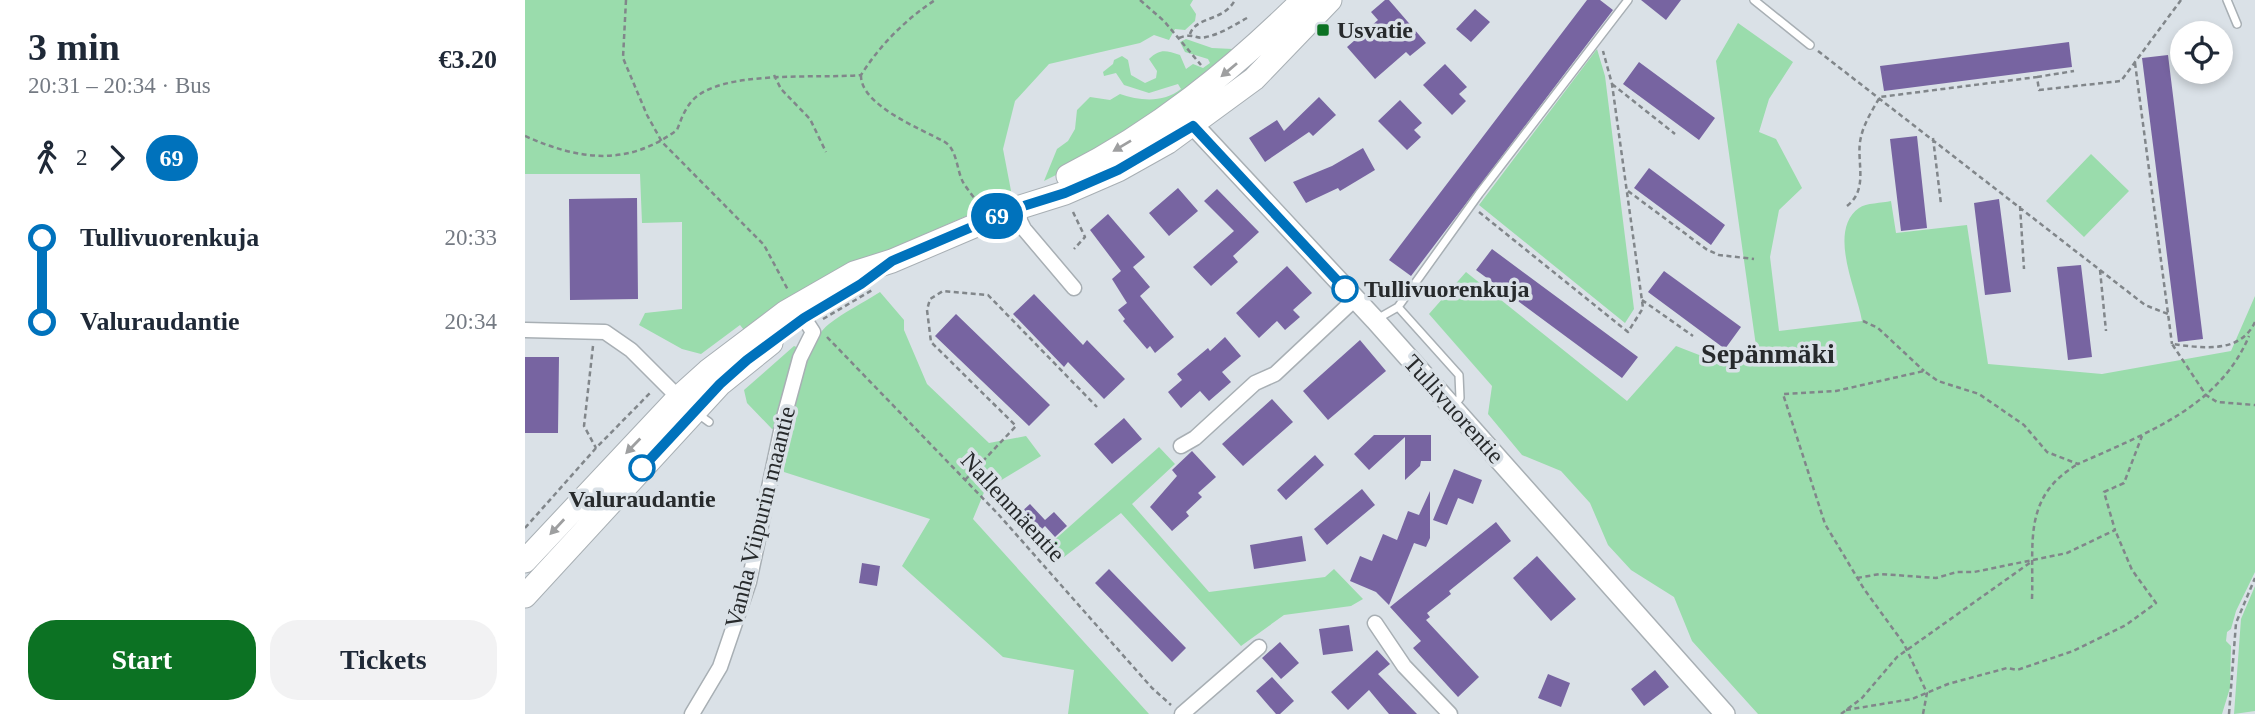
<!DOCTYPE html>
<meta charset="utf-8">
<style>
:root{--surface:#fff;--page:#f2f2f3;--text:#1f2937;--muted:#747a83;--accent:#0c7223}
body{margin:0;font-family:"Times New Roman",serif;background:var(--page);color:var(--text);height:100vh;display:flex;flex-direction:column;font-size:26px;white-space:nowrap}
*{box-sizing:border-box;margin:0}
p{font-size:23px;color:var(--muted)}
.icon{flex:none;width:38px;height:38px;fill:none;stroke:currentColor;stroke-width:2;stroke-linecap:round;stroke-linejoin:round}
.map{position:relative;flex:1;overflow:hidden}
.panel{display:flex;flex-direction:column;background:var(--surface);width:525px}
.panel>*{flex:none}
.badge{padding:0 14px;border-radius:23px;font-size:24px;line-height:46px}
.buttons{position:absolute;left:1645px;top:21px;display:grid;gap:14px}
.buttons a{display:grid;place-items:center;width:63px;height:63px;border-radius:50%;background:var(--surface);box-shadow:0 4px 10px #0003;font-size:35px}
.map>.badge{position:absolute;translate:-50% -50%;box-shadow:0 0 0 4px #fff}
.legs{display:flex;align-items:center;gap:10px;height:77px;padding:0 28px;font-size:23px}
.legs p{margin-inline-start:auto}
.headline{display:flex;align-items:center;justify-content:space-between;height:119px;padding:0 28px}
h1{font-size:38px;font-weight:800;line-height:52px}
.cta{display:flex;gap:14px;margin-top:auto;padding:14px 28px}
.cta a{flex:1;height:80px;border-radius:28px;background:var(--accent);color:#fff;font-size:28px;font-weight:800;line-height:80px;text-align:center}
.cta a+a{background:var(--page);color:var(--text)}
ul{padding:0 28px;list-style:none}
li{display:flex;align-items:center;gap:24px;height:84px;font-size:26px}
li i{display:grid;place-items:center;width:10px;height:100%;margin:0 9px;background:currentColor}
li i::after{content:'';width:18px;height:18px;margin:-9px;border:5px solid;border-radius:50%;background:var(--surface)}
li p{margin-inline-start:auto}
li:first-child i{background:linear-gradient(#0000 50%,currentColor 0)}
li:last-child i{background:linear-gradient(currentColor 50%,#0000 0)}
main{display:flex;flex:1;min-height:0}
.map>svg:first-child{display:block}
</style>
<main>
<section class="panel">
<div class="headline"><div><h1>3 min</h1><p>20:31 – 20:34 · Bus</p></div><b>€3.20</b></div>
<div class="legs"><svg class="icon" aria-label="walk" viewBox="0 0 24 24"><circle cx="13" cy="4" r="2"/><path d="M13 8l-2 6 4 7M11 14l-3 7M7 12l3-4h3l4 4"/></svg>2<svg class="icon" aria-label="forward" viewBox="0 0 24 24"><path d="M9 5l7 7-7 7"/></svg><b class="badge" style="background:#0072bc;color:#fff">69</b></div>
<ul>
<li><i style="color:#0072bc"></i><b>Tullivuorenkuja</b><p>20:33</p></li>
<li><i style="color:#0072bc"></i><b>Valuraudantie</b><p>20:34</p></li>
</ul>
<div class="cta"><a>Start</a><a>Tickets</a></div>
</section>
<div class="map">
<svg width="1730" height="714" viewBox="0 0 1730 714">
<rect width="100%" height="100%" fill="#dae1e7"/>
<path fill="#9adcac" d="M0,0H668L665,5L671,14L670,21L660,30L650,29L644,40L629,35L615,43L524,64L490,101L478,149L487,196L357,253L223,335L215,325L176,354L157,349L114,325L120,313L157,309V222L117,223L115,174H0Z
M1213,23L1268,62L1244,99L1234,132L1251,139L1277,188L1254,210L1245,257L1254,331L1337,321C1332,290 1302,231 1334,208C1341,203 1357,203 1366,201L1371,233L1442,225L1463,364L1577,374L1706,351L1730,296V572L1711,611L1706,629L1702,632L1701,641L1706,646L1705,688L1697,714H1233L1167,641L1149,597L1106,570L1083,545L1065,503L1036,471L997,455L963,414L967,386L904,314L941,272L1102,401L1151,346L1200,365L1232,353L1191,61Z
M661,39L687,48L708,49L669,81L653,103L585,148L519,181L532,149L543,141L550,129L552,110L565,97L585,100L595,94C615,101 639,103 656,89L653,84L624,93L599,85L591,73L579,76L578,72L588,64L589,60L597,56L603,60L606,75L620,83L631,78L632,71L624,59C636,48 641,51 655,55L661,69L668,64L678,68L685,63L683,59L660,52L655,42Z
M1072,49L1080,76L1109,309L1100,323L954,205Z
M1566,154L1604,191L1559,237L1521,201Z
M355,292L379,320V330L402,384L464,443L501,436L516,456L460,490L448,519L624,714H543L549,670L478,657L377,566L405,519L259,472C259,433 272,350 304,324C319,312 338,303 355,292Z
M269,346L274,348L251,428L247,429L222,403L219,390Z
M634,447L650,464L607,504L684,592L800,577L809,569L838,599L826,606L759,615L716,646L596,513L530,564L517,551Z
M1730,586V711L1709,714L1716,619Z"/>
<path fill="#7764a1" d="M860,0H864L901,43L885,56L881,52L850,79L822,47L853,20L846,12Z
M1062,0H1075L1088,10L886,276L864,260Z
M1116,0H1156L1141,20Z
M950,9L965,22L946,42L931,29Z
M1544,42L1547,67L1359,91L1355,66Z
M1643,55L1678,339L1653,342L1617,58Z
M1114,62L1190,118L1174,140L1098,84Z
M920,64L942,87L934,94L941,101L927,115L898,85Z
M794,97L811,115L788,136L784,132L740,162L724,138L752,120L759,131Z
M875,100L897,123L889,130L896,137L882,150L853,121Z
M1392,136L1402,228L1376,231L1365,139Z
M838,148L850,170L815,191L813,188L781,203L768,182L807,166Z
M1124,168L1200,225L1186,245L1109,188Z
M653,188L673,211L644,236L624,213Z
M692,189L734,232L708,256L713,262L686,286L668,267L709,231L679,201Z
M112,198L113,299L45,300L44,199Z
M1474,199L1486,292L1460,295L1449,203Z
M583,214L620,257L608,267L625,287L615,296L649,337L630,353L625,346L622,349L598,321L600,319L593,310L602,303L587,279L596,271L565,230Z
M967,249L1113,357L1097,378L951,270Z
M1556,265L1567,357L1543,360L1532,267Z
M762,266L787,293L768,310L775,317L760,330L752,321L734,338L711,313Z
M1139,271L1216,327L1200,349L1123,292Z
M509,294L558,345L562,340L600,379L579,399L543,362L539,367L488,314Z
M431,314L525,405L504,426L410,336Z
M700,337L716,356L697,372L706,382L684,401L675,391L656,408L643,392L657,380L652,374L683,348L685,351Z
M835,340L861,371L803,420L778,391Z
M0,357H34L33,433H0Z
M747,399L768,422L718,466L697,444Z
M599,418L617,439L587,464L569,444Z
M849,435H906V461H896L895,466L880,480V437L844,470L829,454Z
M667,451L691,477L673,493L677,497L661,512L664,516L647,531L625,507L652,476L647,470Z
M790,455L799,465L761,500L752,490Z
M929,469L957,480L948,504L933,498L922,525L908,520Z
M837,489L850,505L802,545L789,529Z
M905,491V538L901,547L889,543L864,605L851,592L825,581L835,556L847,561L858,534L872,540L883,511L894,515Z
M505,504L520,520L529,512L542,526L530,537L520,526L512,534L494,514Z
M971,522L986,541L924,591L926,594L902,613L905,617L901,620L954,677L933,697L888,648L896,641L865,607Z
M777,536L781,561L729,569L725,545Z
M1012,556L1051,599L1026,621L988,578Z
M337,563L355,566L352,586L334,583Z
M584,569L661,648L647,662L570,583Z
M824,625L828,651L798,655L794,629Z
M755,642L774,663L756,679L737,658Z
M852,650L865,664L853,674L892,714H864L844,690L823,710L806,692Z
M1130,670L1144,687L1119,706L1106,689Z
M1023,674L1045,683L1036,707L1013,698Z
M747,677L769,701L755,714H751L731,691Z"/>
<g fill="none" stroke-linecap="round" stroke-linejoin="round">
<defs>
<path id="service" d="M1229,0L1285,45
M1702,0L1712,24
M873,307L934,375L935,398L928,407
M852,319L873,307L954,194L1103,0
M173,414L184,422"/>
<path id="minor" d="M489,209L499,229L549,288
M0,330L80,332L106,350L157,401
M656,446L670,438L730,383L750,374L830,299
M850,623L879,666L925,714
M167,714L195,667L224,582L259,417L275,358L288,332L279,318
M657,714L734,647"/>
<path id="secondary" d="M659,115L850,320L1200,714"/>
<path id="primary" d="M543,176C632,131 707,70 778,0
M0,561L153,398L183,371L261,312L329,273L367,261L489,209L540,193L593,170L643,142L729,79L805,0
M0,596L195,384L246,343"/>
</defs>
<use href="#service" stroke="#a8afb4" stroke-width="10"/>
<use href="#minor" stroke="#a8afb4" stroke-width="17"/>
<use href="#secondary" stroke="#a8afb4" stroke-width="22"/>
<use href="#primary" stroke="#a8afb4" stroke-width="25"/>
<path stroke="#81868a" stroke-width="2.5" stroke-dasharray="5 3.5" stroke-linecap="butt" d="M101,0L98,58L122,115L137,142L239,245L263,290
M615,0L639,21L676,65
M665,34C671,16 698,22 710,0
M654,38C668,32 671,40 681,37C696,34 709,25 722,18
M1293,51L1620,305L1643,314
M1610,63L1647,344
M249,75L256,89L285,119L301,152
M336,75C335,105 396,129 418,141C433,148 431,171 439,184C443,190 448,196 452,202
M1512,77L1549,71
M1087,84L1150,134
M0,136C54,160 102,167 152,130C156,120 159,110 167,101C195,69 294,79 336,75C355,45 380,20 410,0
M1408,138L1416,204
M1103,191L1181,249L1194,255L1229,259
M1322,206C1345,188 1330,160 1336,137C1339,123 1348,109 1355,97L1512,77L1514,90L1596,81L1656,0
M1495,206L1499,269
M548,212L560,237L549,249
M954,212L1103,332L1118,308L1087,84L1078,51
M1575,270L1581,331
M1117,300L1168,336
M298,319L349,289
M1338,321L1353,328L1399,371
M1730,322C1715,354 1678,348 1647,344L1681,395L1692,402L1730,405
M302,337L474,515L627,688L646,705
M68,346L59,426L71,448
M440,480L491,426L406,342L402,310L405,299L418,291L463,295L572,407
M0,528L71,448L126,392
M1332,578L1355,574L1411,578L1432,572H1449L1542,553L1590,530L1579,492L1599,483L1617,436
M1507,599C1509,542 1497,497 1553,464
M1321,710L1387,699L1423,684L1482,668L1492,670L1548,651L1601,625L1631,603L1607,570L1590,530
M1316,714L1337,698L1372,657L1506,562
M1398,714L1402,693L1379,644L1339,589L1300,524L1258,394L1311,391L1399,371L1413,381L1454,394L1499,425L1522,452L1553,464C1619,434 1694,408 1724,336
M1704,714L1711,623L1730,578"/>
<use href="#service" stroke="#fff" stroke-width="7"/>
<use href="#minor" stroke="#fff" stroke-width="14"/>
<use href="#secondary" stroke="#fff" stroke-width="19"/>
<use href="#primary" stroke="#fff" stroke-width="23"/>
</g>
<defs><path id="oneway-solid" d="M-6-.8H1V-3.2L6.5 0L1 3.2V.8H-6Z" transform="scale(1.75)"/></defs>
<g fill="#9e9fa0">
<use href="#oneway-solid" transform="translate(704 70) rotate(140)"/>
<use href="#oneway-solid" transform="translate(597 146) rotate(149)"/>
<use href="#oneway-solid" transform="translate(108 446) rotate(134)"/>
<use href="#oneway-solid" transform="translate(32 527) rotate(133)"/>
</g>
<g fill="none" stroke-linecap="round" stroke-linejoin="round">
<defs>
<path id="line-1" d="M117,468L195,384L222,360L279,318L336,284L367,261L489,209L540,193L593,170L668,126L820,289"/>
</defs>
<use href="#line-1" stroke="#fff" stroke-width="16"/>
<use href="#line-1" stroke="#0072bc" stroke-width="10"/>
</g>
<rect fill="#0c7223" stroke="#dae1e7" stroke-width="2.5" x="791" y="23" width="14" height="14" rx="3.5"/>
<g fill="#fff" stroke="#0072bc" stroke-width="3.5">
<circle cx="820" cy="289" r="12"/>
<circle cx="117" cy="468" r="12"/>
</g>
<g text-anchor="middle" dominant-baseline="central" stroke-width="7" stroke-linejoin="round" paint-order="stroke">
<g font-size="24" font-weight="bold" fill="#272a2c" stroke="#dae1e7" text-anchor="start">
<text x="812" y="30">Usvatie</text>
</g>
<g font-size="24" font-weight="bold" fill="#272a2c" stroke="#dae1e7" text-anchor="start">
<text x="839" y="289">Tullivuorenkuja</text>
<text x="117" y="499" text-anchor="middle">Valuraudantie</text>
</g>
<g font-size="24" fill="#272a2c" stroke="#dae1e7">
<text transform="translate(929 409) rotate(48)">Tullivuorentie</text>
<text transform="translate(488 507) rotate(47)">Nallenmäentie</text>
<text transform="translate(235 517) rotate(-76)">Vanha Viipurin maantie</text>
</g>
<g font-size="28" font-weight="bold" fill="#272a2c" stroke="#dae1e7">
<text x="1243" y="353">Sepänmäki</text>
</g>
</g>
</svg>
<div class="buttons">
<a><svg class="icon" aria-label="locate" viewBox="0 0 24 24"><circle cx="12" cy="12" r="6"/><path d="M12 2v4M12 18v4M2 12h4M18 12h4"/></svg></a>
</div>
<b class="badge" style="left:472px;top:216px;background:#0072bc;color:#fff">69</b>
</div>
</main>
